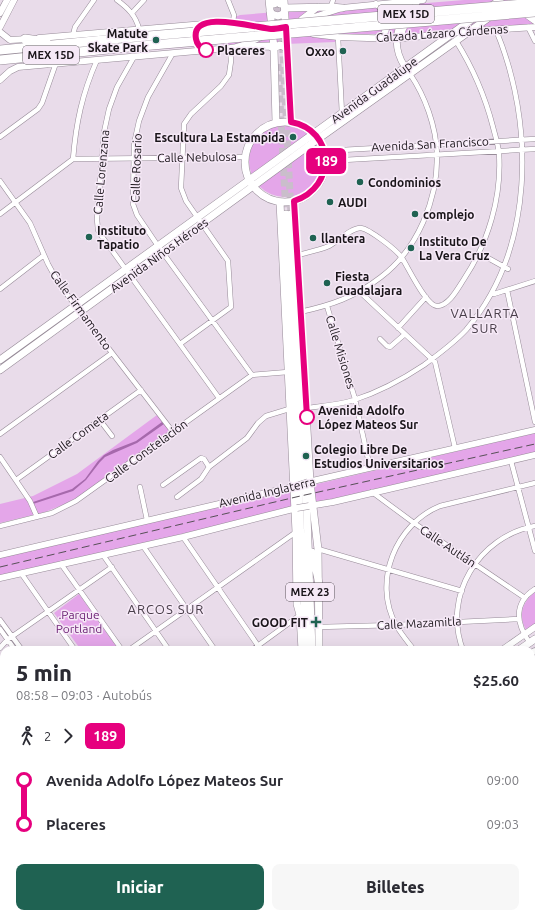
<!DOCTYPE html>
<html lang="es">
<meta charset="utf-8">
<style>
:root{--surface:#fff;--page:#f7f7f7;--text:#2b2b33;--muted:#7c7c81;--accent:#1f6252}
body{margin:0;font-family:Ubuntu,sans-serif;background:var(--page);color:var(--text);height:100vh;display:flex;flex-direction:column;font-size:15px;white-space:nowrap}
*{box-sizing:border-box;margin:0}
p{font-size:13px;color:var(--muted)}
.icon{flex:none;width:22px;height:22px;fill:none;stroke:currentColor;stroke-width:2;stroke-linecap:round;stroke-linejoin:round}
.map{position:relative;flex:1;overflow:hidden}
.drawer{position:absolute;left:0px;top:646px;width:535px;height:272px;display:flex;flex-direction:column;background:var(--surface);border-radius:12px 12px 0 0;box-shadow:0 4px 16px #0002}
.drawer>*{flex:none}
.badge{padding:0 8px;border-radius:6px;font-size:14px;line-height:26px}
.map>.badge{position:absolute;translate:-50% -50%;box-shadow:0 0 0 2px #fff}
.legs{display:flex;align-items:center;gap:6px;height:44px;padding:0 16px;font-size:13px}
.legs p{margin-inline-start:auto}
.overview{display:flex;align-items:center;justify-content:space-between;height:68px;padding:0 16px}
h1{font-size:22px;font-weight:800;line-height:30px}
.action{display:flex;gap:8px;margin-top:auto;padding:8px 16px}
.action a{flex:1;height:46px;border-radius:8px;background:var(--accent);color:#fff;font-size:16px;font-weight:800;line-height:46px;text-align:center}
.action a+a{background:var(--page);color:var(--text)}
ul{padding:0 16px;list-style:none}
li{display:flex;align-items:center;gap:14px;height:44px;font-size:15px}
li i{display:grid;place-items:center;width:6px;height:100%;margin:0 5px;background:currentColor}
li i::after{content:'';width:10px;height:10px;margin:-5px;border:3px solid;border-radius:50%;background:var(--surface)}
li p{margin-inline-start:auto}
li:first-child i{background:linear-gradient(#0000 50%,currentColor 0)}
li:last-child i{background:linear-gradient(currentColor 50%,#0000 0)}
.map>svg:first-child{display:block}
</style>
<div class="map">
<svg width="535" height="918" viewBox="0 0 535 918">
<rect width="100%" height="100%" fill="#e9dcea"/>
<path fill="#e4a6e9" d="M464,0H535V24L405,34H335V42L237,46L219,44L70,57L69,49L0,55V52L65,40L68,37L216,25L240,15L327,8H365Z
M249 161a36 36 0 1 1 72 0a36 36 0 1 1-72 0Z
M157,415L172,430L78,497L65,504L45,512L0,523V504L33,496L77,474Z
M535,433V452L0,576V558Z
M535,592V625L526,630C518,616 522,602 535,592Z
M79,594L119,650H81L54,613Z"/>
<path fill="#a669ac" d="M162,422L164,424L137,443L105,457L100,462L86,480L73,491L33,504V502L72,489L85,479L98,461L104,455L113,450L136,441Z"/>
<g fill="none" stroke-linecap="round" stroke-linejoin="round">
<path stroke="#cabecb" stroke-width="7" stroke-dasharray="7 3.5" stroke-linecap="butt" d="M274,4L276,30
M280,4L283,54L291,214
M278,64L286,214
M326,914L327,918"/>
<defs>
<path id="minor" d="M117,0C128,8 136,16 139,29
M228,0L234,15L233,22
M331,7L333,0
M132,13L144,0
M528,27L535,41
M73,35L75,27L94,0
M338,37L342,114
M173,53L148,97L139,121L134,144L133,204L137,215L158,246L252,375
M134,57L117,87L109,109L104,132L97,219L98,230L103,238L219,398
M0,137L38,109L42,103L56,63
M324,151L535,139
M73,159C76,123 82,94 97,60
M326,161L535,149
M0,181L30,223L48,264L59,284L173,432
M0,214L73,159L245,157
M479,253L508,269
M298,255C308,252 320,250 329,246C337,242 352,227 361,228C369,229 397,250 402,258C408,267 426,306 437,306C449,306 458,288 464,279C488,243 502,197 499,153C498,144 495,135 493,127C485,96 473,68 456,41
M0,289L44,255
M507,290L535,422
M360,292L435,362L455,448
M494,294L535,281
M327,306L355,399L370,468
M300,312C332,305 355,297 381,277C418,249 438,199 437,154C436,126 425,96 410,74
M398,328L426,297
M380,339L387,346L390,347L405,334
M180,344L231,307L228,261L186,201L181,188L184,124L191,114L221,86L229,75L231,61L230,48
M306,408C322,406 338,405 354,400C379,392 403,379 424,365C439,354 454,343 466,330C535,249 535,124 496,30
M99,419L112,436
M0,434L112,353
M0,457L30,501L37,517
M511,461L535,551
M16,480L141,390
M163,485L201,458L204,459L209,467
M140,487L147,520
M372,492L414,523L525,598
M177,497L201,479L209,467L247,438L258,423L266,416L289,409
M0,526L52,513L76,501L252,375L288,372
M183,537L261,650
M143,546L215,650
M318,549L462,591
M103,555L169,650
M61,564L122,650
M21,573L75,650
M0,620L22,650
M319,627L396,625L519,619
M0,629L15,650
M530,643C516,624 513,603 535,589
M0,648L7,640L112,567
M129,650L296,532
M252,650L300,615
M414,650C408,642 401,634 396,625C372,581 396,524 440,506L535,483
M463,650C442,596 479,536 535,526
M531,692L535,698
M0,706L4,712
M0,742L4,739
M531,766L535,763
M0,827L4,825
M531,851L535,857
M0,857L4,862
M531,911L535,909
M40,914L43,918
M207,914L210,918
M399,914L402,918
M457,914L460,918
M4,918L9,914
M255,918L256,914
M408,918L414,914
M522,918L527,914"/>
<path id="tertiary" d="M376,4L386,12L389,22L384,34L376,38
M526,11L528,16L535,21
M0,13L7,0
M302,19L318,7
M305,20L342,8L423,0
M0,27L14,0
M0,32L10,40L28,39
M313,34L338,37L397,39L469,31L535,27
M39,38L228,22L249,25
M402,38V31L418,0
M405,67C389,43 399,23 411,0
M0,80L10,71L18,67L230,48L238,47L259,38
M308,482L535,430
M309,506L333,502L535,455
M0,555L296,486
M0,578L183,537L297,508
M502,650L535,627
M531,653L535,651
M531,807H535
M531,815H535"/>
<path id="secondary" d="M269,0L274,48L276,122
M284,0L291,121
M285,8L331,7L342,8
M270,11L272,14L278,16L283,14L285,10
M238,47L269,46L274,48L280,45L285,47L287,50
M245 162a40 40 0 1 1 80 0a40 40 0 1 1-80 0Z
M294,201L310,482L318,549L319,650
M280,202L296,532L297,604L300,615L302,650
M0,672L4,673
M318,914V918
M333,914V918
M136,918L144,914"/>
<path id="primary" d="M274,0V4
M279,0L280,4
M490,7L500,0
M286,214L306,650
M291,214L307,515L312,650
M0,360L475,17
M0,370L318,139L491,16
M312,552L319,584
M519,650L535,639"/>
<path id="motorway" d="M25,39L46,42
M0,50L125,38
M0,60L118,48
M34,60L51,63"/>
</defs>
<use href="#minor" stroke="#978b98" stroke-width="5.5"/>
<use href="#tertiary" stroke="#978b98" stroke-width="7"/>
<use href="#secondary" stroke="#978b98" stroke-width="8"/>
<use href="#primary" stroke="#978b98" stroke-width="8"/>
<use href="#motorway" stroke="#978b98" stroke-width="10"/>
<use href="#minor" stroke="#fff" stroke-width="4.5"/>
<use href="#tertiary" stroke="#fff" stroke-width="6"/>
<use href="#secondary" stroke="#fff" stroke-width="7"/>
<use href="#primary" stroke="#fff" stroke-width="7"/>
<use href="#motorway" stroke="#fff" stroke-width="9"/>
<path stroke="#575057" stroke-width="1" stroke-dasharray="8 4" stroke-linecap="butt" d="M0,567L296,497L535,444"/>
<defs>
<path id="tertiary-bridge" d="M296,486L308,482
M297,508L309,506"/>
<path id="motorway-bridge" d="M125,38L535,3
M118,48L535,12"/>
</defs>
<use href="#tertiary-bridge" stroke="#978b98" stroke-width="7" stroke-linecap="butt"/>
<use href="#motorway-bridge" stroke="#978b98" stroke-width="10" stroke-linecap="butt"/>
<use href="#tertiary-bridge" stroke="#fff" stroke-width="6"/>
<use href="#motorway-bridge" stroke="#fff" stroke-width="9"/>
</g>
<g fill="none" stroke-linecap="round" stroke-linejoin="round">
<defs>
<path id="line-1" d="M206,50C200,48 197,45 196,39C190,8 257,28 271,29C276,29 281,28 286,27L291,122C335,130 337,187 294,201L307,417"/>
</defs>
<use href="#line-1" stroke="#fff" stroke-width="9"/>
<use href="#line-1" stroke="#e6007e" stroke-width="6"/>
</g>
<g fill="#1f6252" stroke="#f6e9f7" stroke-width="1.5">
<circle cx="156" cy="40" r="4"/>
<circle cx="343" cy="51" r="4"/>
<circle cx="293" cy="137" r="4"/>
<circle cx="360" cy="182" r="4"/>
<circle cx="330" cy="202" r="4"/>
<circle cx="415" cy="214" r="4"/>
<circle cx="89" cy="237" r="4"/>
<circle cx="313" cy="238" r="4"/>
<circle cx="411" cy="248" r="4"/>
<circle cx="327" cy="283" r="4"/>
<circle cx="306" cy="456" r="4"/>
<path d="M314 616h4v4h4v4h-4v4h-4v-4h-4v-4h4z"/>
</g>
<g fill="#fff" stroke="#e6007e" stroke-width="2">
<circle cx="206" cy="50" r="7"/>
<circle cx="307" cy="417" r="7"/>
</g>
<g text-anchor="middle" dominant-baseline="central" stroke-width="3" stroke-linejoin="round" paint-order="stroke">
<g fill="#f6e9f7" stroke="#5c555c" stroke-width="1">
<rect x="378" y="5" width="56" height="18" rx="3"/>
<rect x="23" y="46" width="56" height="18" rx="3"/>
<rect x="286" y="583" width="48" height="18" rx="3"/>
</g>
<g font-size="11" font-weight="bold" fill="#1a151a">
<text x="406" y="14">MEX 15D</text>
<text x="51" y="55">MEX 15D</text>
<text x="310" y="592">MEX 23</text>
</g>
<g font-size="12" font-weight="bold" fill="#1a151a" stroke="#f6e9f7" text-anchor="start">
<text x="148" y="33" text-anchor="end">Matute<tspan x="148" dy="14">Skate Park</tspan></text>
<text x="335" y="51" text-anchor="end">Oxxo</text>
<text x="285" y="137" text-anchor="end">Escultura La Estampida</text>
<text x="368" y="182">Condominios</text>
<text x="338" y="202">AUDI</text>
<text x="423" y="214">complejo</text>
<text x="97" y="230">Instituto<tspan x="97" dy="14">Tapatio</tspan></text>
<text x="321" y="238">llantera</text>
<text x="419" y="241">Instituto De<tspan x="419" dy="14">La Vera Cruz</tspan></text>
<text x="335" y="276">Fiesta<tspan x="335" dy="14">Guadalajara</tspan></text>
<text x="314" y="449">Colegio Libre De<tspan x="314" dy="14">Estudios Universitarios</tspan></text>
<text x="308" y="622" text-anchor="end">GOOD FIT</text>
</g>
<g font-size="12" fill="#1a151a" stroke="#f6e9f7">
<text transform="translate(442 33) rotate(-4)">Calzada Lázaro Cárdenas</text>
<text transform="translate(374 90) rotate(-36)">Avenida Guadalupe</text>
<text transform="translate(430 144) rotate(-3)">Avenida San Francisco</text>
<text transform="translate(197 157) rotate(-1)">Calle Nebulosa</text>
<text transform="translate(136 168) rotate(-88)">Calle Rosario</text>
<text transform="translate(101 172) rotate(-85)">Calle Lorenzana</text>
<text transform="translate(159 255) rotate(-36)">Avenida Niños Héroes</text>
<text transform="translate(81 310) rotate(54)">Calle Firmamento</text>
<text transform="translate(341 352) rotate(73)">Calle Misiones</text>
<text transform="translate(78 435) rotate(-36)">Calle Cometa</text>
<text transform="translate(146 451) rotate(-36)">Calle Constelación</text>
<text transform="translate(267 492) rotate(-13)">Avenida Inglaterra</text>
<text transform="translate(448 546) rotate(34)">Calle Autlán</text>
<text transform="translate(419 623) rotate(-3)">Calle Mazamitla</text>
</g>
<g font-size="12" font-weight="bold" fill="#1a151a" stroke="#f6e9f7" text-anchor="start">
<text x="217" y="50">Placeres</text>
<text x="318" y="410">Avenida Adolfo<tspan x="318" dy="14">López Mateos Sur</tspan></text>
</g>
<g font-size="12" fill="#6a1e72" stroke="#f6e9f7">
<text x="79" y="614">.Parque<tspan x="79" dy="14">Portland</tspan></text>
</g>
<g font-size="13" letter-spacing="1" fill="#4a404b" stroke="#f6e9f7">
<text x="485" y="313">VALLARTA<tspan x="485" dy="15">SUR</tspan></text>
<text x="166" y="609">ARCOS SUR</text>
</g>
</g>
</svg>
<b class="badge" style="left:326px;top:161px;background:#e6007e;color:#fff">189</b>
<section class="drawer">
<div class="overview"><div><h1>5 min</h1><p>08:58 – 09:03 · Autobús</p></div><b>$25.60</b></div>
<div class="legs"><svg class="icon" aria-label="walk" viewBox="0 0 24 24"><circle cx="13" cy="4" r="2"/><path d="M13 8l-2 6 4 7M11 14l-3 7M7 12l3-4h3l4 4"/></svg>2<svg class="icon" aria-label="forward" viewBox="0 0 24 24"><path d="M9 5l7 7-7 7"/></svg><b class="badge" style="background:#e6007e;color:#fff">189</b></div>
<ul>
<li><i style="color:#e6007e"></i><b>Avenida Adolfo López Mateos Sur</b><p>09:00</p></li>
<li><i style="color:#e6007e"></i><b>Placeres</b><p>09:03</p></li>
</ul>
<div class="action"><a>Iniciar</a><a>Billetes</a></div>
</section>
</div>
